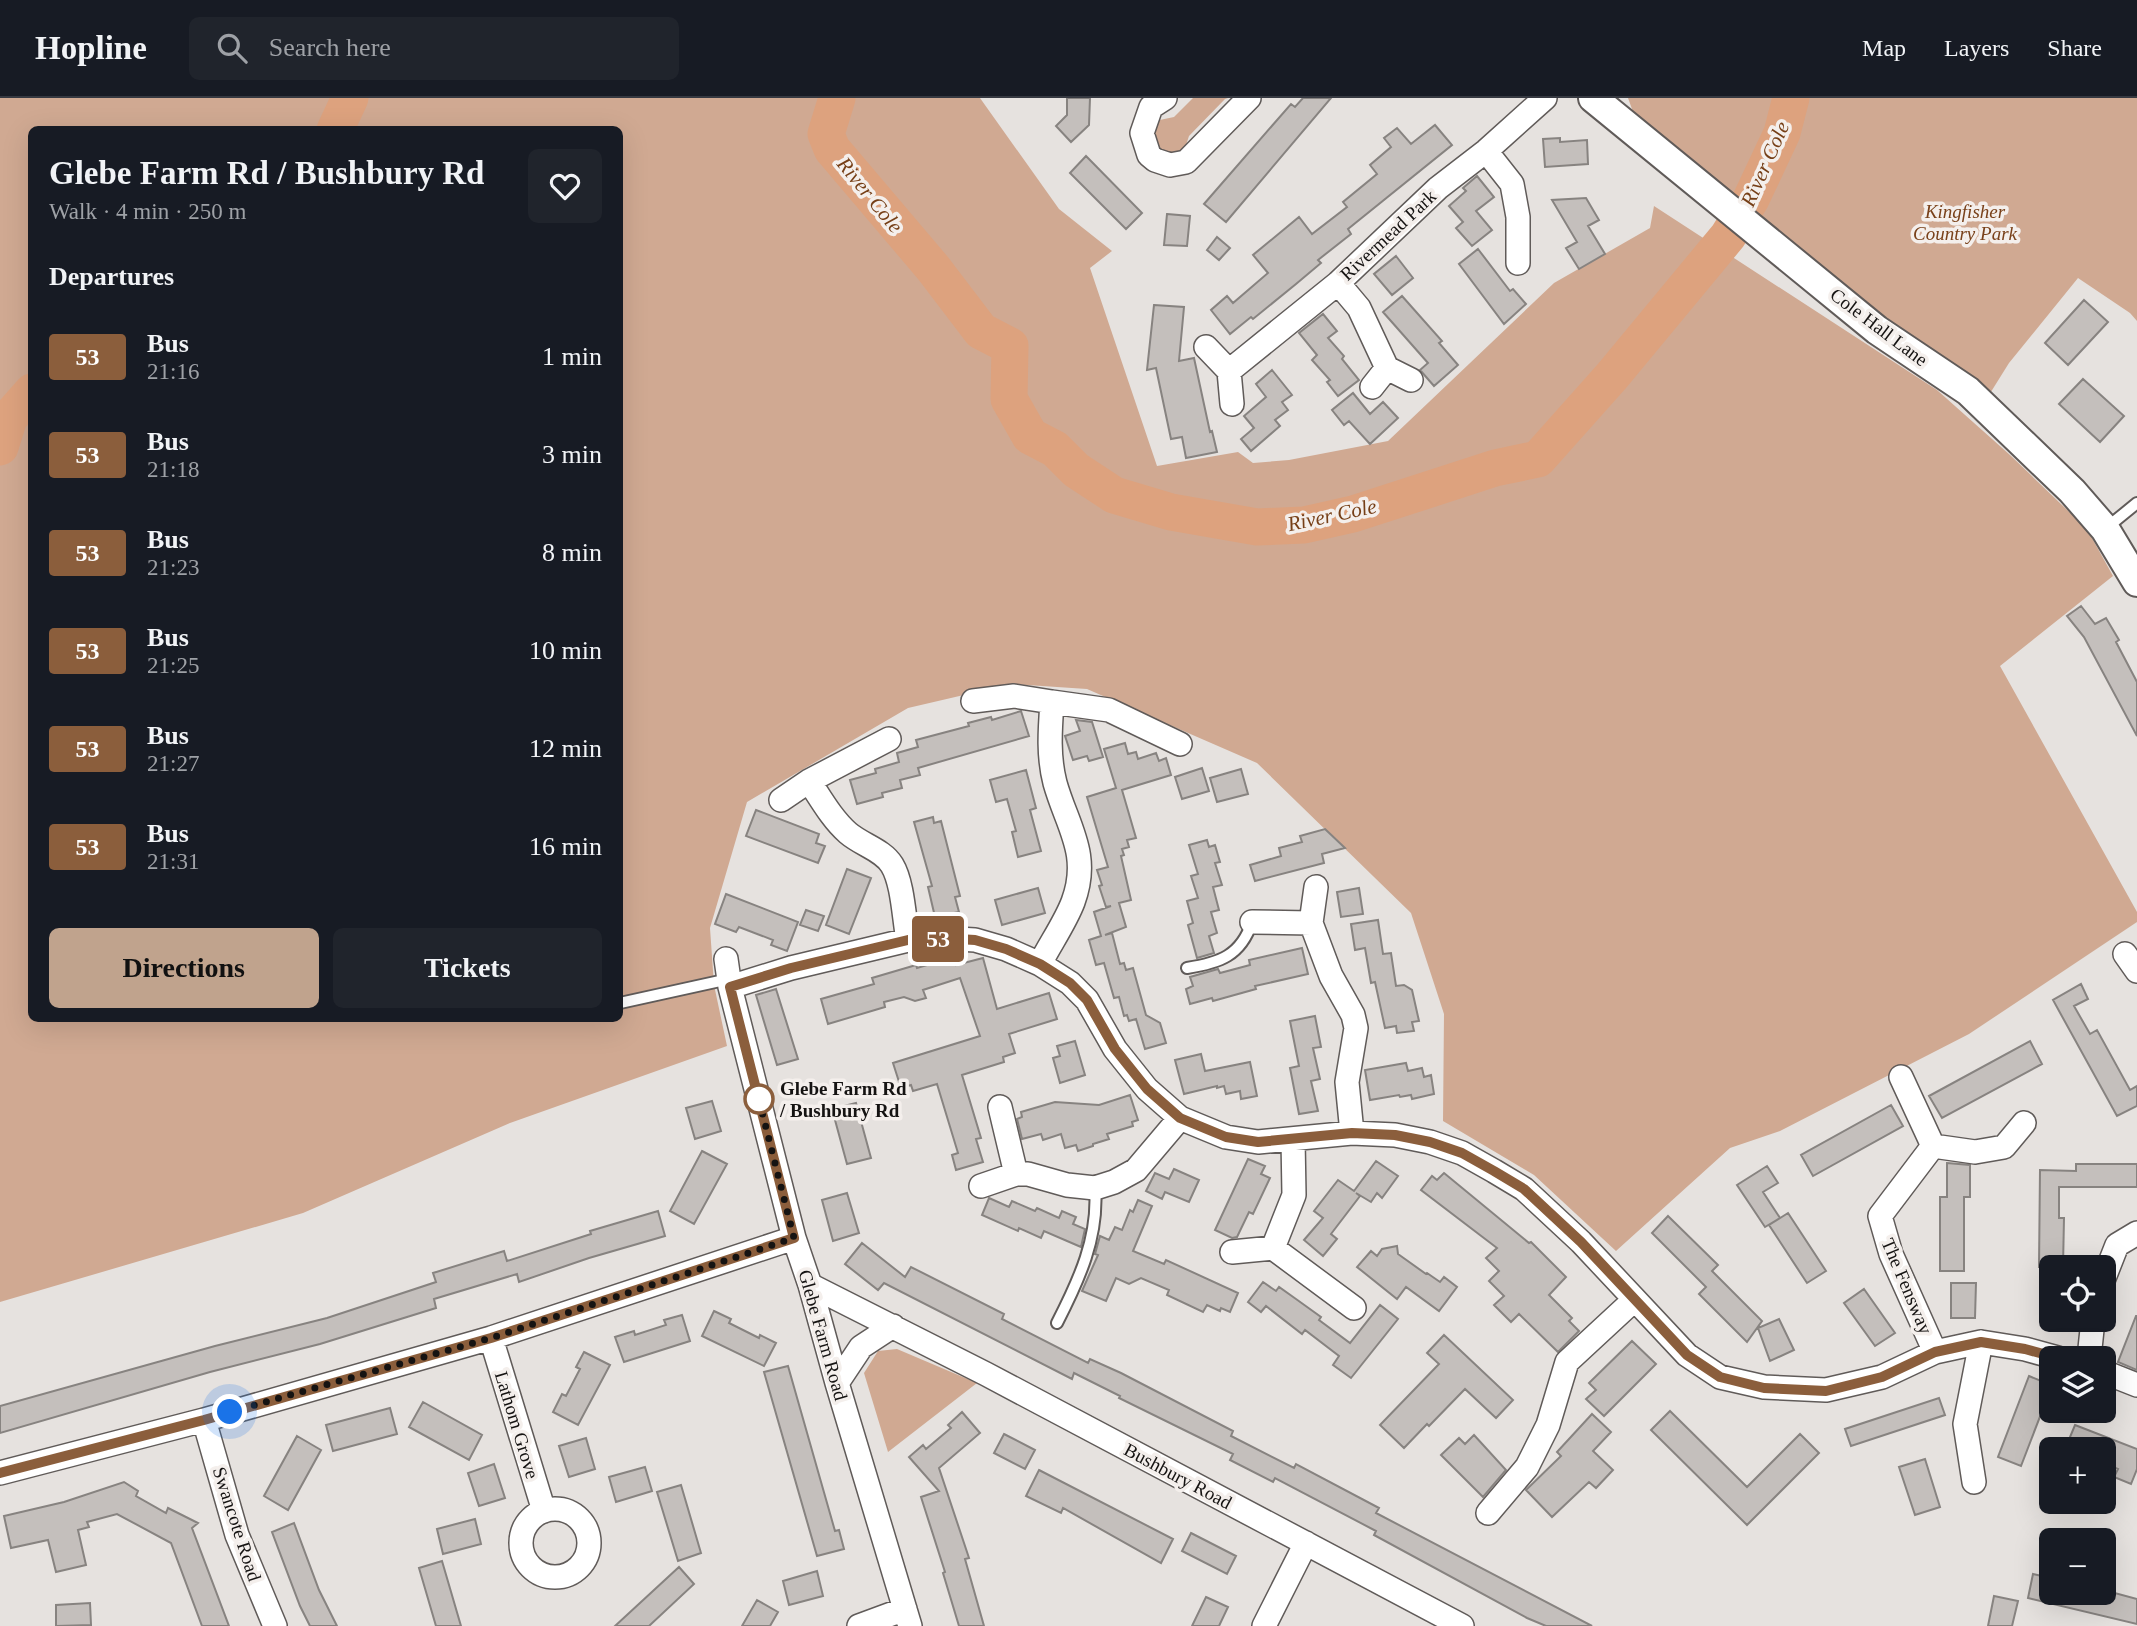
<!DOCTYPE html>
<meta charset="utf-8">
<style>
:root{--surface:#171b24;--page:#20242c;--text:#f1f3f6;--muted:#9ea1a6;--line:#363941;--accent:#c0a38d}
body{margin:0;font-family:Georgia,serif;background:var(--page);color:var(--text);height:100vh;display:flex;flex-direction:column;font-size:26px;white-space:nowrap}
*{box-sizing:border-box;margin:0}
p{font-size:23px;color:var(--muted)}
.icon{flex:none;width:38px;height:38px;fill:none;stroke:currentColor;stroke-width:2;stroke-linecap:round;stroke-linejoin:round}
.map{position:relative;flex:1;overflow:hidden}
.side{position:absolute;left:28px;top:28px;width:595px;height:896px;display:flex;flex-direction:column;background:var(--surface);border-radius:10px;box-shadow:0 7px 28px #0002}
.side>*{flex:none}
.badge{padding:0 14px;border-radius:5px;font-size:24px;line-height:46px}
.controls{position:absolute;left:2039px;top:1157px;display:grid;gap:14px}
.controls a{display:grid;place-items:center;width:77px;height:77px;border-radius:10px;background:var(--surface);box-shadow:0 7px 28px #0002;font-size:35px}
.you{position:absolute;width:35px;height:35px;margin:-18px;border:5px solid #fff;border-radius:50%;background:#1a73e8;box-shadow:0 0 0 10px #1a73e833}
.map>.badge{position:absolute;translate:-50% -50%;box-shadow:0 0 0 4px #fff}
h2{padding:0 21px;font-size:26px;line-height:63px}
.round{display:grid;place-items:center;flex:none;width:74px;height:74px;border-radius:10px;background:var(--page)}
.headline{display:flex;align-items:center;justify-content:space-between;height:119px;padding:0 21px}
h1{font-size:33px;font-weight:700;line-height:52px}
.cta{display:flex;gap:14px;margin-top:auto;padding:14px 21px}
.cta a{flex:1;height:80px;border-radius:10px;background:var(--accent);color:#111;font-size:28px;font-weight:700;line-height:80px;text-align:center}
.cta a+a{background:var(--page);color:var(--text)}
ul{padding:0;list-style:none}
li{display:flex;align-items:center;gap:21px;height:98px;padding:0 21px}
li div{flex:1}
li b{display:block;font-size:26px}
li em{font-style:normal}
li .badge{min-width:77px;font-weight:700;text-align:center}
header{display:flex;align-items:center;gap:42px;box-sizing:border-box;height:98px;padding:0 35px;background:var(--surface);border-bottom:2px solid var(--line)}
header strong{font-size:33px}
nav{display:flex;gap:38px;margin-inline-start:auto;font-size:24px}
.search{width:490px;height:63px;background:var(--page);display:flex;align-items:center;gap:18px;box-sizing:border-box;padding:0 24px;border-radius:10px;color:var(--muted);font-size:26px}
.map>svg:first-child{display:block}
</style>
<header>
<strong>Hopline</strong>
<div class="search"><svg class="icon" aria-label="search" viewBox="0 0 24 24"><circle cx="10" cy="10" r="6"/><path d="M15 15l6 6"/></svg>Search here</div>
<nav><a>Map</a><a>Layers</a><a>Share</a></nav>
</header>
<div class="map">
<svg width="2137" height="1528" viewBox="0 0 2137 1528">
<rect width="100%" height="100%" fill="#e6e2df"/>
<path fill="#d0a992" fill-rule="evenodd" d="M0,0H980L1059,111L1112,153L1090,170L1157,368L1238,354L1253,365L1289,362L1388,343L1554,185L1650,130L1654,108L1937,292L2010,357L2087,431L2113,478L2000,568L2137,814V824L1969,936L1780,1033L1730,1050L1616,1153L1534,1077L1443,1023L1444,916L1411,815L1257,665L1087,591L1011,586L908,610L747,704L710,830L714,887L727,948L510,1025L303,1115L0,1204ZM32,32H620V920H32Z
M1193,0H1228L1225,1L1189,38L1183,56L1168,59L1152,46L1155,23L1174,19Z
M1628,0H2137V223L2130,215L2078,180L2009,265L1989,297L1795,151L1771,127L1636,22Z
M897,1251L977,1285L888,1354L864,1275L878,1253Z"/>
<g fill="none" stroke-linecap="round" stroke-linejoin="round">
<path stroke="#dda27e" stroke-width="37" d="M837,0L826,36L832,51L933,170L981,233L1010,248L1009,301L1030,338L1055,351L1076,372L1114,397L1171,414L1257,429L1304,427L1353,416L1495,370L1538,361L1612,278L1728,138L1751,101L1782,35L1791,0
M335,32L350,0
M0,349L9,320L32,294"/>
</g>
<path fill="#c4bfbc" stroke="#878380" stroke-width="2" d="M1067,0H1090L1089,27L1071,44L1056,28L1067,17Z
M1303,0H1331L1226,124L1204,106L1291,6L1295,9Z
M1435,27L1452,47L1348,131L1351,136L1318,162L1321,165L1296,186L1253,221L1251,219L1230,236L1211,212L1227,198L1233,205L1268,175L1253,157L1299,119L1312,136L1347,109L1343,104L1377,76L1370,67L1391,49L1384,40L1397,30L1411,46Z
M1560,40V44L1587,42L1588,66L1545,69L1543,41Z
M1086,58L1142,115L1126,131L1070,75Z
M1477,78L1494,99L1476,113L1492,132L1472,148L1456,130L1463,124L1449,108L1466,93L1463,90Z
M1586,100L1599,122L1588,128L1605,156L1579,171L1566,150L1577,144L1552,102Z
M1167,116L1190,118L1187,148L1164,147Z
M1217,139L1230,150L1219,162L1207,152Z
M1478,151L1510,193L1513,191L1526,206L1504,226L1459,166Z
M1396,158L1413,180L1392,197L1374,176Z
M1402,198L1442,243L1439,245L1458,267L1434,288L1420,272L1428,265L1383,214Z
M2084,202L2108,224L2068,267L2045,245Z
M1154,207L1184,209L1179,263L1194,260L1210,334L1212,333L1217,354L1186,360L1182,339L1171,341L1156,270L1147,272Z
M1323,216L1337,233L1328,240L1344,258L1342,261L1359,282L1338,298L1327,284L1330,282L1312,262L1317,257L1299,235Z
M1272,272L1292,297L1282,304L1288,312L1275,322L1280,328L1251,353L1241,341L1254,330L1244,318L1266,299L1256,286Z
M2083,281L2124,318L2100,344L2059,306Z
M1353,295L1370,316L1383,304L1398,320L1370,346L1349,323L1344,327L1332,312Z
M2081,508L2095,526L2106,520L2119,542L2116,544L2137,584V638L2084,539L2067,518Z
M1021,613L1029,638L918,670L920,677L900,682L902,690L882,695L883,699L857,706L850,682L876,675L875,671L899,664L897,655L918,649L916,642L969,628L968,625L991,619L992,622Z
M1076,622L1092,624L1103,659L1089,663L1087,658L1073,662L1065,638L1080,633Z
M1125,645L1128,656L1136,654L1138,661L1156,655L1159,663L1166,660L1171,677L1122,692L1136,740L1127,742L1129,749L1122,751L1124,757L1121,758L1131,802L1119,805L1126,829L1105,837L1112,835L1120,866L1124,865L1126,872L1133,870L1146,917L1160,925L1166,945L1145,951L1136,921L1129,923L1127,917L1124,918L1119,899L1114,900L1104,865L1096,867L1089,842L1101,838L1094,814L1111,808L1106,809L1099,788L1102,787L1097,772L1108,769L1087,699L1116,690L1104,651Z
M1202,670L1209,693L1182,701L1175,679Z
M1241,671L1248,696L1217,704L1210,680Z
M1026,672L1036,710L1030,712L1041,753L1018,759L1012,734L1016,733L1007,701L996,704L990,682Z
M756,712L819,736L816,745L825,748L818,765L746,738Z
M933,719L934,725L941,723L960,798L955,799L959,814L935,819L928,789L932,788L914,724Z
M1325,731L1345,750L1322,756L1324,765L1255,783L1250,767L1281,758L1279,750L1302,744L1300,738Z
M1207,742L1209,749L1215,747L1220,764L1215,765L1222,787L1213,789L1219,812L1211,814L1217,835L1209,838L1214,855L1197,860L1188,827L1193,825L1187,803L1198,800L1191,778L1198,776L1189,747Z
M847,771L871,780L849,836L826,827Z
M1038,790L1045,815L1002,827L995,802Z
M1359,790L1363,816L1341,819L1337,794Z
M726,796L798,824L787,853L771,847L773,842L739,829L736,834L715,826Z
M806,812L824,818L818,833L800,827Z
M1378,822L1383,856L1391,855L1396,888L1404,887L1412,892L1419,923L1412,924L1414,933L1397,935L1396,928L1385,930L1375,884L1371,885L1365,850L1355,852L1351,826Z
M1302,850L1308,876L1255,888L1256,891L1213,903L1212,900L1190,906L1186,891L1193,888L1190,879L1218,871L1220,875L1250,867L1249,862Z
M954,859L956,867L983,860L997,911L1049,895L1057,921L1009,936L1015,955L1003,959L1004,964L962,977L981,1040L976,1041L983,1064L956,1072L952,1057L958,1055L937,986L913,993L911,987L901,990L893,965L980,938L960,880L923,892L926,900L915,903L904,899L884,904L885,909L828,926L821,901L874,886L872,880L916,867L917,870Z
M2081,886L2088,901L2074,908L2090,936L2097,932L2130,992L2137,988V1008L2117,1018L2053,902Z
M776,891L798,961L777,967L756,897Z
M1315,918L1321,949L1313,950L1320,981L1311,983L1318,1013L1299,1016L1290,970L1299,968L1290,923Z
M1075,943L1085,977L1060,985L1053,960L1060,958L1057,948Z
M2030,943L2042,966L1942,1020L1929,998Z
M1201,956L1205,973L1250,964L1257,998L1241,1001L1240,993L1226,996L1224,988L1217,990V988L1184,996L1175,962Z
M1406,965L1408,973L1422,970L1424,979L1431,977L1434,996L1412,1001L1411,997L1400,999L1399,997L1370,1002L1365,972Z
M1130,997L1138,1022L1132,1024L1133,1028L1107,1036L1109,1041L1093,1046V1048L1078,1053L1076,1047L1065,1050L1061,1036L1043,1042L1041,1036L1022,1041L1017,1021L1022,1019L1021,1014L1055,1004L1099,1007Z
M712,1003L721,1033L695,1041L686,1010Z
M856,1005L871,1060L847,1066L832,1011Z
M1891,1007L1903,1028L1813,1078L1801,1057Z
M702,1053L727,1066L694,1126L670,1113Z
M1248,1061L1265,1068L1261,1076L1270,1080L1253,1116L1249,1114L1237,1139L1232,1140L1215,1132Z
M1376,1063L1398,1078L1382,1100L1377,1095L1371,1104L1356,1095L1360,1098L1331,1136L1337,1141L1323,1158L1304,1142L1323,1120L1314,1113L1338,1082L1354,1093Z
M1947,1065L1970,1067V1099H1964V1173H1940V1099H1947Z
M2076,1066H2137V1089H2059V1120H2064L2063,1169H2039L2040,1072L2076,1073Z
M1767,1068L1778,1085L1763,1094L1780,1120L1765,1129L1737,1087Z
M1174,1071L1199,1082L1189,1104L1165,1094L1162,1101L1146,1093L1155,1075L1169,1081Z
M1444,1075L1529,1145L1531,1144L1566,1179L1549,1197L1572,1220L1569,1223L1579,1233L1558,1254L1519,1216L1511,1224L1494,1207L1504,1198L1489,1183L1499,1173L1486,1160L1497,1150L1421,1092L1432,1078L1437,1082Z
M847,1095L859,1135L833,1143L822,1102Z
M989,1100L1009,1109L1012,1103L1035,1113L1037,1110L1059,1120L1062,1113L1076,1119L1073,1126L1085,1131L1081,1149L1044,1133L1041,1140L1019,1130L1018,1133L982,1117Z
M1138,1102L1152,1108L1133,1153L1164,1166L1166,1162L1238,1195L1230,1214L1221,1210L1220,1213L1207,1207L1203,1214L1167,1197L1169,1192L1141,1180L1129,1186L1116,1180L1106,1203L1082,1193L1098,1157L1095,1156L1100,1138L1109,1142L1115,1129L1122,1132L1130,1112L1133,1114Z
M658,1113L665,1138L589,1160L519,1184L517,1176L434,1201L436,1210L320,1246L210,1274L0,1335V1308L215,1248L327,1220L436,1184L433,1175L504,1153L507,1163L591,1136L590,1133Z
M1788,1115L1826,1173L1807,1185L1769,1127Z
M1668,1118L1718,1167L1712,1173L1762,1223L1747,1244L1699,1196L1706,1189L1652,1135Z
M862,1145L905,1179L911,1169L1004,1216L1002,1221L1088,1265L1090,1261L1121,1275L1233,1333L1231,1338L1294,1370L1296,1366L1379,1410L1376,1415L1592,1528H1546L1527,1520L1374,1437L1376,1433L1275,1380L1273,1384L1230,1362L1233,1356L1119,1300L1120,1298L1074,1275L1072,1281L884,1185L878,1192L845,1166Z
M1397,1148L1398,1156L1426,1176L1427,1175L1440,1184L1444,1179L1457,1189L1439,1213L1406,1189L1397,1201L1357,1169L1371,1153L1377,1158L1382,1151Z
M1263,1184L1276,1193L1279,1189L1296,1201L1321,1219L1319,1222L1350,1245L1380,1207L1398,1221L1351,1280L1333,1267L1339,1258L1305,1232L1302,1236L1266,1208L1261,1214L1248,1204Z
M1951,1185H1976L1975,1220H1951Z
M1864,1191L1895,1235L1875,1248L1844,1205Z
M714,1213L731,1221L729,1225L759,1240L760,1237L776,1245L764,1268L702,1238Z
M682,1217L690,1243L624,1264L615,1239L634,1233L635,1237L666,1227L664,1222Z
M2136,1218H2137V1272L2118,1264Z
M1779,1221L1794,1252L1770,1263L1758,1230Z
M1444,1237L1513,1302L1496,1320L1465,1291L1429,1328L1427,1326L1404,1350L1380,1327L1439,1266L1427,1255Z
M1632,1243L1656,1266L1604,1318L1586,1301L1596,1292L1589,1285Z
M584,1254L610,1267L578,1327L553,1314L562,1296L566,1298L580,1271L576,1269Z
M788,1268L835,1433L839,1432L844,1451L817,1458L764,1274Z
M2029,1278L2051,1287V1290L2021,1368L1998,1359Z
M1939,1300L1945,1317L1851,1348L1845,1331Z
M423,1304L482,1337L469,1362L409,1329Z
M390,1310L397,1336L333,1353L326,1327Z
M1670,1313L1747,1389L1800,1336L1819,1355L1747,1427L1651,1332Z
M962,1314L980,1335L939,1370L969,1460L965,1461L984,1528H959L943,1475L945,1474L921,1399L939,1393L909,1359L923,1347L926,1351L951,1330L948,1327Z
M1592,1316L1611,1334L1593,1353L1613,1372L1596,1390L1589,1384L1552,1419L1526,1392L1561,1358L1557,1354Z
M2075,1327L2137,1351V1371L2131,1386L2114,1379L2118,1371L2104,1365V1351H2065Z
M1004,1336L1035,1352L1025,1371L994,1355Z
M1474,1337L1506,1372L1483,1399L1441,1357L1459,1340L1465,1346Z
M297,1338L321,1352L288,1412L264,1398Z
M586,1340L595,1371L569,1379L559,1348Z
M1925,1361L1940,1409L1915,1417L1899,1369Z
M494,1366L505,1400L479,1408L468,1375Z
M645,1369L652,1393L616,1404L609,1379Z
M1039,1372L1173,1441L1161,1465L1063,1410L1061,1415L1026,1398Z
M124,1384L138,1393L136,1398L166,1415L168,1410L198,1425L192,1430L229,1528H202L171,1445L117,1416L87,1424L89,1429L78,1432L86,1467L56,1474L48,1442L11,1450L4,1418L64,1404Z
M681,1387L701,1455L678,1463L657,1394Z
M475,1421L481,1446L443,1456L437,1431Z
M294,1425L319,1492L337,1528H310L300,1508L272,1434Z
M1191,1435L1236,1458L1227,1476L1182,1453Z
M442,1463L461,1528H436L419,1470Z
M679,1469L694,1486L649,1528H615Z
M817,1473L823,1498L789,1507L783,1483Z
M2033,1476L2051,1480V1494H2111L2137,1501V1526L2028,1500Z
M1994,1498L2018,1503L2012,1528H1988Z
M1206,1499L1228,1509L1219,1528H1192Z
M757,1502L778,1514L770,1528H742Z
M90,1505L91,1527L56,1528V1507Z"/>
<g fill="none" stroke-linecap="round" stroke-linejoin="round">
<defs>
<path id="service" d="M2105,431L2137,405
M1187,870C1219,865 1241,858 1252,824
M620,905L729,881
M1057,1225C1079,1182 1099,1139 1095,1090"/>
<path id="minor" d="M1165,0L1151,9L1142,35L1149,57L1155,62L1170,67L1186,64L1249,0
M1486,53L1512,86L1518,119V165
M1338,185L1359,210L1387,270L1372,289
M1206,249L1229,273L1338,185L1438,90L1486,53L1545,0
M1387,270L1411,282
M1229,273L1232,306
M973,603L1014,598L1052,604
M809,683C821,701 832,721 848,735C862,747 883,752 892,767C903,785 904,821 908,842
M781,702L809,683L889,641
M1316,789L1311,825L1331,878L1353,917L1356,930L1347,984L1352,1035
M1252,824L1311,825
M2125,856L2137,873
M726,861L730,889L794,1140L810,1187L837,1285L910,1528
M1040,866C1050,846 1065,825 1073,804C1091,756 1067,728 1055,685C1048,658 1050,632 1052,604L1109,612L1180,646
M730,889L791,870L908,842L941,840L975,842L1006,851L1040,866L1070,885L1087,902L1115,951L1147,991L1180,1020L1226,1039L1258,1044L1352,1035L1395,1037L1430,1044L1462,1055L1494,1073L1524,1091L1581,1144L1687,1257L1720,1279L1764,1289L1826,1292L1882,1279L1935,1254L1981,1244L2025,1251L2058,1260
M1901,979L1933,1048L1880,1118L1891,1156L1935,1254
M1000,1009L1016,1076
M1293,1041L1294,1097L1273,1150L1354,1210
M1933,1048L1975,1054L2004,1049L2024,1025
M981,1088L1016,1076H1028L1067,1087L1095,1090L1114,1084L1136,1072L1180,1020
M1232,1154L1273,1150
M2104,1180L2117,1147L2137,1135
M810,1187L986,1276L1462,1528
M491,1240L544,1413
M2089,1260L2093,1222
M2104,1274L2137,1287
M837,1285L861,1249L893,1228
M204,1322L237,1437L275,1528
M0,1375L204,1322L491,1240L794,1140
M1974,1384L1965,1326L1981,1244
M521 1445a34 34 0 1 1 68 0a34 34 0 1 1-68 0Z
M1488,1415L1527,1369L1548,1327L1567,1264L1634,1202
M859,1528L905,1511
M1264,1528L1306,1445"/>
<path id="tertiary" d="M1593,0L1877,232L1968,293L2072,393L2105,431L2137,484"/>
</defs>
<use href="#service" stroke="#605b59" stroke-width="14"/>
<use href="#minor" stroke="#605b59" stroke-width="26"/>
<use href="#tertiary" stroke="#605b59" stroke-width="32"/>
<use href="#service" stroke="#fff" stroke-width="10"/>
<use href="#minor" stroke="#fff" stroke-width="23"/>
<use href="#tertiary" stroke="#fff" stroke-width="28"/>
</g>
<g fill="none" stroke-linecap="round" stroke-linejoin="round">
<defs>
<path id="line" d="M0,1375L204,1322L491,1240L794,1140L730,889L791,870L908,842L941,840L975,842L1006,851L1040,866L1070,885L1087,902L1115,951L1147,991L1180,1020L1226,1039L1258,1044L1352,1035L1395,1037L1430,1044L1462,1055L1494,1073L1524,1091L1581,1144L1687,1257L1720,1279L1764,1290L1826,1293L1882,1279L1935,1254L1981,1244L2025,1251L2058,1260"/>
</defs>
<use href="#line" stroke="#fff" stroke-width="16"/>
<use href="#line" stroke="#8b5e3c" stroke-width="10"/>
<path stroke="#151312" stroke-width="7" stroke-dasharray="0 12.6" d="M230,1314L491,1240L794,1140L756,990L759,1001"/>
</g>
<circle fill="#fff" stroke="#8b5e3c" stroke-width="3.5" cx="759" cy="1001" r="14"/>
<g text-anchor="middle" dominant-baseline="central" stroke-width="7" stroke-linejoin="round" paint-order="stroke">
<g font-size="19" font-style="italic" fill="#79411a" stroke="#f4efec">
<text x="1965" y="113">Kingfisher<tspan x="1965" dy="22">Country Park</tspan></text>
</g>
<g font-size="19" fill="#151312" stroke="#f4efec">
<text transform="translate(1388 137) rotate(-43)">Rivermead Park</text>
<text transform="translate(1879 229) rotate(37)">Cole Hall Lane</text>
<text transform="translate(1907 1188) rotate(67)">The Fensway</text>
<text transform="translate(823 1237) rotate(74)">Glebe Farm Road</text>
<text transform="translate(517 1327) rotate(73)">Lathom Grove</text>
<text transform="translate(1178 1378) rotate(28)">Bushbury Road</text>
<text transform="translate(237 1426) rotate(72)">Swancote Road</text>
</g>
<g font-size="19" font-weight="bold" fill="#151312" stroke="#f4efec" text-anchor="start">
<text x="780" y="990">Glebe Farm Rd<tspan x="780" dy="22">/ Bushbury Rd</tspan></text>
</g>
<g font-size="21" font-style="italic" fill="#763f17" stroke="#f4efec">
<text transform="translate(1765 66) rotate(-66)">River Cole</text>
<text transform="translate(870 97) rotate(51)">River Cole</text>
<text transform="translate(1332 417) rotate(-12)">River Cole</text>
</g>
</g>
</svg>
<div class="controls">
<a><svg class="icon" aria-label="locate" viewBox="0 0 24 24"><circle cx="12" cy="12" r="6"/><path d="M12 2v4M12 18v4M2 12h4M18 12h4"/></svg></a>
<a><svg class="icon" aria-label="layers" viewBox="0 0 24 24"><path d="M12 4l9 5-9 5-9-5zM3 14l9 5 9-5"/></svg></a>
<a>+</a>
<a>−</a>
</div>
<div class="you" style="left:230px;top:1314px"></div>
<b class="badge" style="left:938px;top:841px;background:#8b5e3c;color:#fff">53</b>
<section class="side">
<div class="headline"><div><h1>Glebe Farm Rd / Bushbury Rd</h1><p>Walk · 4 min · 250 m</p></div><a class="round"><svg class="icon" aria-label="heart" viewBox="0 0 24 24"><path d="M12 20l-8-8c-3-5 5-10 8-4 3-6 11-1 8 4z"/></svg></a></div>
<h2>Departures</h2>
<ul>
<li><span class="badge" style="background:#8b5e3c;color:#fff">53</span><div><b>Bus</b><p>21:16</p></div><em>1 min</em></li>
<li><span class="badge" style="background:#8b5e3c;color:#fff">53</span><div><b>Bus</b><p>21:18</p></div><em>3 min</em></li>
<li><span class="badge" style="background:#8b5e3c;color:#fff">53</span><div><b>Bus</b><p>21:23</p></div><em>8 min</em></li>
<li><span class="badge" style="background:#8b5e3c;color:#fff">53</span><div><b>Bus</b><p>21:25</p></div><em>10 min</em></li>
<li><span class="badge" style="background:#8b5e3c;color:#fff">53</span><div><b>Bus</b><p>21:27</p></div><em>12 min</em></li>
<li><span class="badge" style="background:#8b5e3c;color:#fff">53</span><div><b>Bus</b><p>21:31</p></div><em>16 min</em></li>
</ul>
<div class="cta"><a>Directions</a><a>Tickets</a></div>
</section>
</div>
